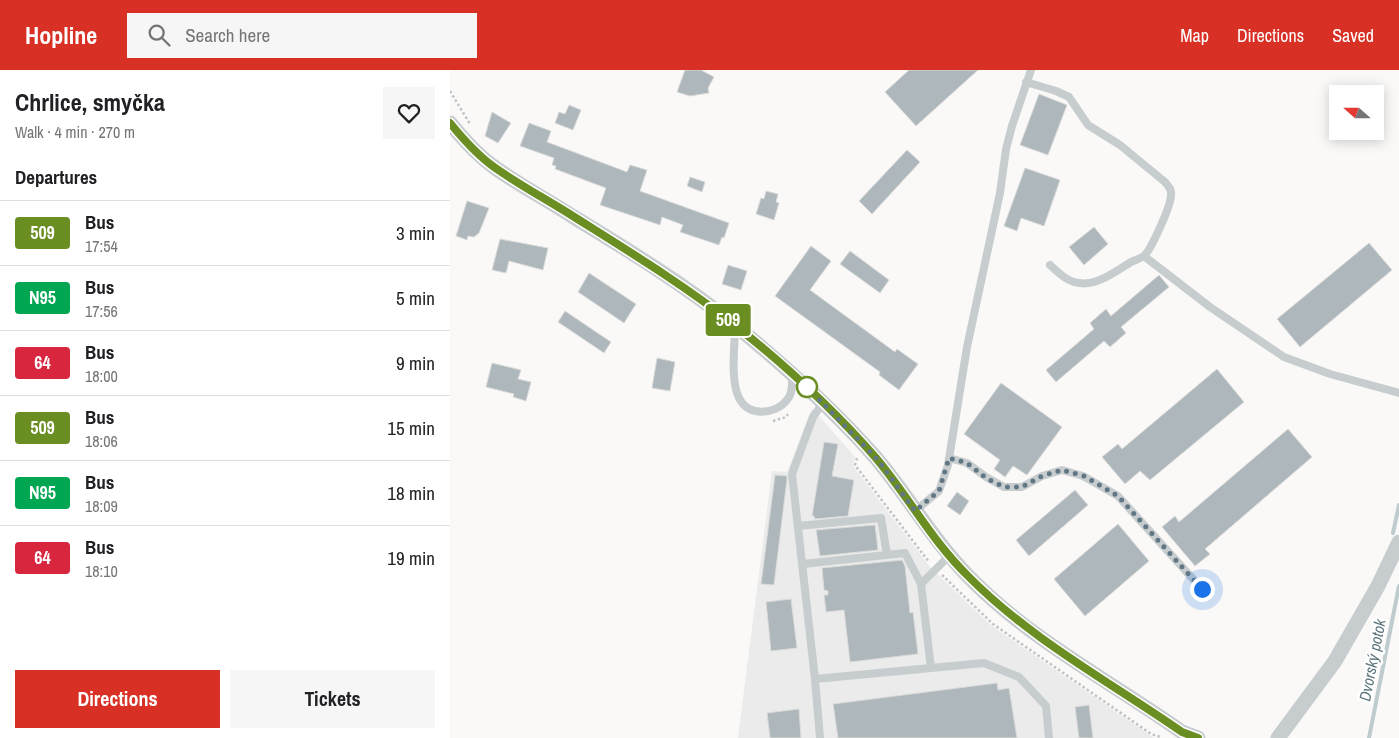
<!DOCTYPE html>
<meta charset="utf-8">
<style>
:root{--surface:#fff;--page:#f6f6f6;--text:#202124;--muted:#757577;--line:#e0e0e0;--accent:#d93025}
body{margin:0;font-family:"Archivo Narrow",sans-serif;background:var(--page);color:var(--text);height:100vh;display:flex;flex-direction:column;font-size:19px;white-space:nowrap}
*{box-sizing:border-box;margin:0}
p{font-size:16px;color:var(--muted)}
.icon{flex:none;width:28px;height:28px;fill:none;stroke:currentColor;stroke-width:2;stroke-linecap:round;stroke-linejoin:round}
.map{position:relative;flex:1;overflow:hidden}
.panel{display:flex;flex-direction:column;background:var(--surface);width:450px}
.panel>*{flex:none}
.badge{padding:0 10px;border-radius:4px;font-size:18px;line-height:32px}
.needle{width:32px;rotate:291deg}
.fabs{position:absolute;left:879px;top:15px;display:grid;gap:10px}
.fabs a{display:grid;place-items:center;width:55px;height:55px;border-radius:0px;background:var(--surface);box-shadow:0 2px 12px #0003;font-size:25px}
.you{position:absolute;width:25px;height:25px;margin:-12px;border:4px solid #fff;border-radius:50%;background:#1a73e8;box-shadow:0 0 0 8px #1a73e833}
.map>.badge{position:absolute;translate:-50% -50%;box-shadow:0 0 0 2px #fff}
h2{padding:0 15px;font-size:19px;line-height:45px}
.round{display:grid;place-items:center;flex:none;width:52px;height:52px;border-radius:0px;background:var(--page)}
.summary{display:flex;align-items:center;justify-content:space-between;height:85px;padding:0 15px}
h1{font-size:24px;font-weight:700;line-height:38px}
.primary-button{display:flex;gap:10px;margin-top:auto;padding:10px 15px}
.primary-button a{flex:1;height:58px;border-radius:0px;background:var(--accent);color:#fff;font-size:20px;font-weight:700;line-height:58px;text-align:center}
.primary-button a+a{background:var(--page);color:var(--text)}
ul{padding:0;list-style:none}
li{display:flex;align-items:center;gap:15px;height:65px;padding:0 15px;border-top:1px solid var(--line)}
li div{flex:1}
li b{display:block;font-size:19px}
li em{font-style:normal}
li .badge{min-width:55px;font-weight:700;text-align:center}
header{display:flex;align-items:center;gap:30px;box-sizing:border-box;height:70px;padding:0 25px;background:var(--accent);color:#fff}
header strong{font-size:24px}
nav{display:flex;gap:28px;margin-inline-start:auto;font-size:18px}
.search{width:350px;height:45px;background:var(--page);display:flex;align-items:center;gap:12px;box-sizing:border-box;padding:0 18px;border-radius:0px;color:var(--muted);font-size:19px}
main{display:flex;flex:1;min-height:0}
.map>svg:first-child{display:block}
</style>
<header>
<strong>Hopline</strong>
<div class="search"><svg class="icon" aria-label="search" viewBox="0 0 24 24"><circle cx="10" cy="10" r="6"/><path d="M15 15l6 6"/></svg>Search here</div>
<nav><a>Map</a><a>Directions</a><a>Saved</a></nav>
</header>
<main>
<section class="panel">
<div class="summary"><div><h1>Chrlice, smyčka</h1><p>Walk · 4 min · 270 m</p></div><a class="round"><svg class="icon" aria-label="heart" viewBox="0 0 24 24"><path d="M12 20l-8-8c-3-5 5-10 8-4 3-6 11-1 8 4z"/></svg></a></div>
<h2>Departures</h2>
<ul>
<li><span class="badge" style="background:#6b8e23;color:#fff">509</span><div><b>Bus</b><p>17:54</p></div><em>3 min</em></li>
<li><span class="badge" style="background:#00a651;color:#fff">N95</span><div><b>Bus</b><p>17:56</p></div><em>5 min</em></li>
<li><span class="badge" style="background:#d7263d;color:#fff">64</span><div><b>Bus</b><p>18:00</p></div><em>9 min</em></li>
<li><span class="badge" style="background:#6b8e23;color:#fff">509</span><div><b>Bus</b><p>18:06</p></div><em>15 min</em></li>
<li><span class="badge" style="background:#00a651;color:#fff">N95</span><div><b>Bus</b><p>18:09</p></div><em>18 min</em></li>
<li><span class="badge" style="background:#d7263d;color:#fff">64</span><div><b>Bus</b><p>18:10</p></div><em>19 min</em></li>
</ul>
<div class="primary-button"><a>Directions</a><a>Tickets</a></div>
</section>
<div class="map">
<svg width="949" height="668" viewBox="0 0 949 668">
<rect width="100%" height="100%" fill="#faf9f7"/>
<path fill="#eaebea" d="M362,338L405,387L403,396L480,497L527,542L542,556L704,668H288L322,401L337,402Z"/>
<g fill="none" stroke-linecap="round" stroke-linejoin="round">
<path stroke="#becbcf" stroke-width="4" d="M943,463L949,435
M919,668L949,516"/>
</g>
<path fill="#adb7bc" stroke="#dbdbd9" d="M235,0H251L264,7L258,18L259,23L240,26L227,22Z
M459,0H528L466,56L435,22Z
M589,24L617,35L598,85L570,75Z
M119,35L131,40L123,60L105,53L109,42L115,44Z
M42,42L61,53L48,73L35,66Z
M79,53L101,61L97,72L177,102L180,95L197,100L190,121L279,153L274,168L272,167L269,175L230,162L233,155L212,147L210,155L150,135L156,118L105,99L106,96L102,95L104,88L70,76Z
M457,80L470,92L422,144L409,131Z
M575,98L610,110L594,156L571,148L567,161L554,156Z
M240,107L255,112L252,122L237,116Z
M316,121L328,124L326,132L329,133L324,150L306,144L311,128L314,129Z
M17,131L39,138L29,163L24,167L18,166L17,170L6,166Z
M644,157L658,174L634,195L619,177Z
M50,169L98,178L93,200L59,191L56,203L42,200Z
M919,173L942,200L850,277L827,249Z
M361,176L381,191L360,220L445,282L447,279L468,294L449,320L429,305L430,302L325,226Z
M400,181L439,210L430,223L390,194Z
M278,195L297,201L291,220L272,214Z
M139,203L186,234L174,253L128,222Z
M709,205L719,217L671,257L676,263L660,277L654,271L606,312L596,300L644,259L640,253L656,239L661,246Z
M115,241L161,272L154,283L108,252Z
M207,288L225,292L220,321L202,318Z
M42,293L71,300L68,309L81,312L76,331L63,327L64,324L36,317Z
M767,299L794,332L700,410L690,401L675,414L652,387L668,374L672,379Z
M551,313L612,357L577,405L563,396L555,407L544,399L550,390L514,364Z
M838,359L862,387L755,479L760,484L745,496L712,457L725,446L729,452Z
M374,372L388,374L382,406L404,410L398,446L365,449L364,446H362Z
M325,405L337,406V409L324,515L311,514Z
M625,420L638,435L579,486L566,470Z
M507,422L519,431L510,445L497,436Z
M668,454L699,491L635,546L604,509Z
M425,455L428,480L370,486L366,460Z
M452,490L455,496L460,543L463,542L468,584L400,592L394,540L376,542L374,525H378V521L374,520L372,498Z
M341,529L347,578L321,581L316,532Z
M547,613L548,620L559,618L567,668H388L383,634Z
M639,635L643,668H629L625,637Z
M349,639L351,668H320L317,643Z"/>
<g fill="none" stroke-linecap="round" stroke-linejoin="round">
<path stroke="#c0c3c5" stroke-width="2.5" stroke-dasharray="2.5 2.5" stroke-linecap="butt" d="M0,21L20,54
M323,351L336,347L338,344
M407,388L405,395L479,492
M492,505L543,554L701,664L711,667"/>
<path stroke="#c7cccf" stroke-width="8" d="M576,12L606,21L619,27L638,55L670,75L715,112C718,116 722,119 721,125C721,136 702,177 695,185C692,188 686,190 681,192C666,201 647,216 629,213C617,212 608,202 600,195
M694,186L760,237L834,287L880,304L949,323
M285,256C285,276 280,310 289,328C298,347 325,345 337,330C343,323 342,313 342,304
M499,388L517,393L536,407L554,417H572L592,406L612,400L633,406L668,426L752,519
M465,441L489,421L498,395L517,277L550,123L556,79L562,56L581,0
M348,456L431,448L437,485
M353,494L455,483L471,514
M481,598L471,514L499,486
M365,609L342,404L363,347L373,333
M370,668L365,609L534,593L569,607L596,636L599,668"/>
<path stroke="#c7cccf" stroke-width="15" d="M0,53C13,69 27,85 44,97C69,115 96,129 122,146C178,180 235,215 286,256C336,297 384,340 426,388C458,426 483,470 518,506C580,570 660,611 732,662L748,668
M828,668L885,591L928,516L949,472"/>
</g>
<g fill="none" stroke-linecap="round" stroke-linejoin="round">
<defs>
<path id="line" d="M0,53C13,69 27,85 44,97C68,114 94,128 118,143C175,179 233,214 286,256C336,296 384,340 426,388C458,426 482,471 518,506C580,569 660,612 732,662L748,668"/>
</defs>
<use href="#line" stroke="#fff" stroke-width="11"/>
<use href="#line" stroke="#6b8e23" stroke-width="8"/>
<path stroke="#627784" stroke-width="5" stroke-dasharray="0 9" d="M357,317L428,390L465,441L489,421L499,388L517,393L536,408L554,417H572L592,406L612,400L634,406L668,426L752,519"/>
</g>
<circle fill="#fff" stroke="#6b8e23" stroke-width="2.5" cx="357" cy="317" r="10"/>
<g text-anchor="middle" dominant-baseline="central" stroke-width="5" stroke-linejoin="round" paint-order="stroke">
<g font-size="16" font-style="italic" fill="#5e767e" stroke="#fff">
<text transform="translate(922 590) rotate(-79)">Dvorský potok</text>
</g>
</g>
</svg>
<div class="fabs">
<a><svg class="needle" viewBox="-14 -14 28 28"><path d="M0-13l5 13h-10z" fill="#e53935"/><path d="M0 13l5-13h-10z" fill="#757577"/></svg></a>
</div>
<div class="you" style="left:752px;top:519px"></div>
<b class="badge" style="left:278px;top:250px;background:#6b8e23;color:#fff">509</b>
</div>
</main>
